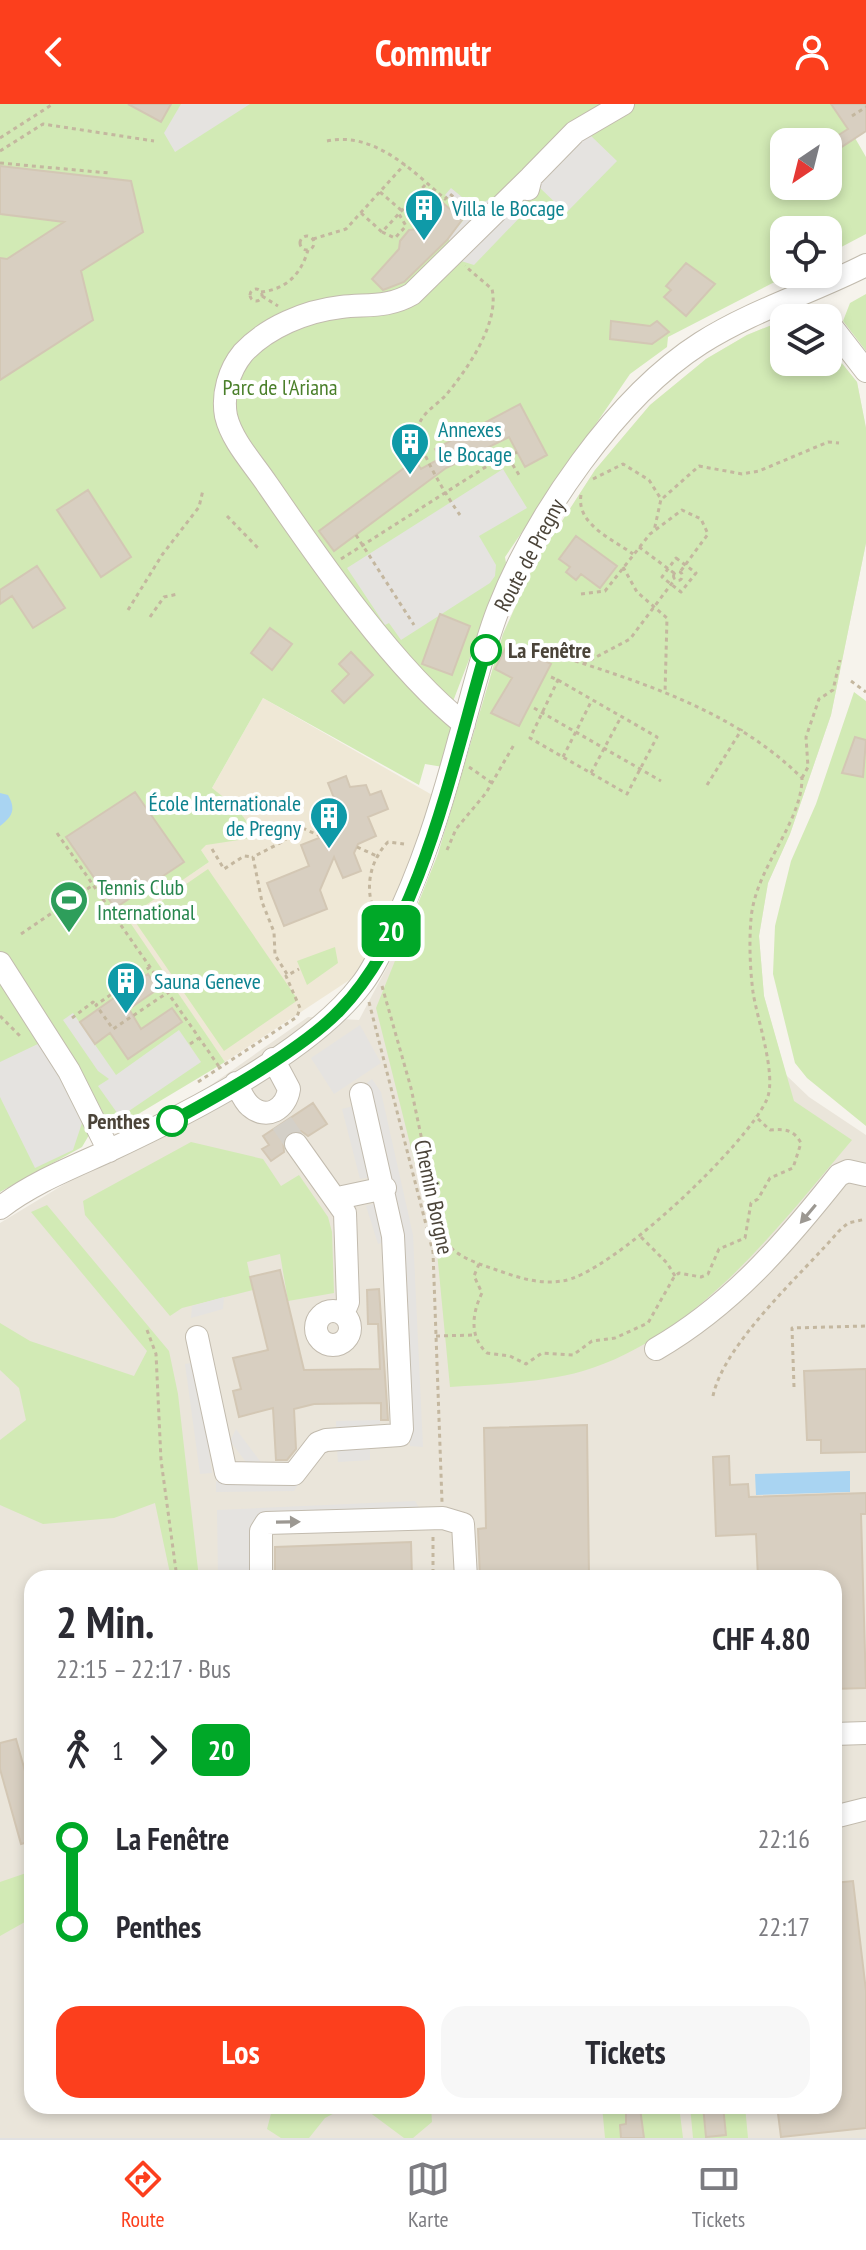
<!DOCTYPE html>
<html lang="de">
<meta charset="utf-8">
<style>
:root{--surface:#fff;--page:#f7f7f7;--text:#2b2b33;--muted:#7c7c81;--line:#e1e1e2;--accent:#fc3f1d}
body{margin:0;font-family:"PT Sans Narrow",sans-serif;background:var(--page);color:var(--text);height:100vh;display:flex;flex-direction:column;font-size:30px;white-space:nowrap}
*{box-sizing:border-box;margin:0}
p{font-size:26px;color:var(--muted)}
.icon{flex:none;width:44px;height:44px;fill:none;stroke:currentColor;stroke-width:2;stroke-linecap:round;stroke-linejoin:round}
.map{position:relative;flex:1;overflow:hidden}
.sheet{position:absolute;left:24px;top:1466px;width:818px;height:544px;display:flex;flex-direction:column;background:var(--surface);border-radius:24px;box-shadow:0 4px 12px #0003}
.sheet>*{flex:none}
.badge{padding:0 16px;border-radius:12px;font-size:28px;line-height:52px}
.needle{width:52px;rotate:215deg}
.buttons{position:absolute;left:770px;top:24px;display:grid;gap:16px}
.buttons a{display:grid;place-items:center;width:72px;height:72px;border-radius:16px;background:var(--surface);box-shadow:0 4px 12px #0003;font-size:40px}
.map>.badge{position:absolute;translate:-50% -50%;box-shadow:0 0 0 4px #fff}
.legs{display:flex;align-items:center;gap:12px;height:88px;padding:0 32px;font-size:26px}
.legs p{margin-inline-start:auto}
.head{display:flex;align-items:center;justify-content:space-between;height:136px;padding:0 32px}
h1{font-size:44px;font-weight:600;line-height:60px}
.cta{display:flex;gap:16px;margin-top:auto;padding:16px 32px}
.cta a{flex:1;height:92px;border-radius:24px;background:var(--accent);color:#fff;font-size:32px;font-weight:600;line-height:92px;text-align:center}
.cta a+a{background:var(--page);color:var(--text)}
ul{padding:0 32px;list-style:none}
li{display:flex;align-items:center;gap:28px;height:88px;font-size:30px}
li i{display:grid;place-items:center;width:12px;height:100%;margin:0 10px;background:currentColor}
li i::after{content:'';width:20px;height:20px;margin:-10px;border:6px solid;border-radius:50%;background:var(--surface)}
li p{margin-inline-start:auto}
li:first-child i{background:linear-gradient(#0000 50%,currentColor 0)}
li:last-child i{background:linear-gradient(currentColor 50%,#0000 0)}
header{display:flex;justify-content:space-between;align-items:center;height:104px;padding:0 32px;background:var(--accent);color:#fff;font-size:36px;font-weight:600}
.tab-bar{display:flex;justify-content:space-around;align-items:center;height:112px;border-top:2px solid var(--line);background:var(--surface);font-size:22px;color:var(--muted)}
.tab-bar a{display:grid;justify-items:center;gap:4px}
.tab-bar .selected{color:var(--accent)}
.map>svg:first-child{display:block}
</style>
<header><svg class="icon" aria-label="back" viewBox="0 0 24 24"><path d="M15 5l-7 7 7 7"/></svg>Commutr<svg class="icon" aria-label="person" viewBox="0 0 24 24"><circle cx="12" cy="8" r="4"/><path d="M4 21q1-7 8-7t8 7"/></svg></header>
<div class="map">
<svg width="866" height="2034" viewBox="0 0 866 2034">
<rect width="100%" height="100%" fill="#f6f3ec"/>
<path fill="#eae5da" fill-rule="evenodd" d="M784,216V258H828V242L857,278L866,324V439L831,611L790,730L768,779L759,832L764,892L786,971L809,993L866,1031V2034H0V1119L101,1058L308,913L359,916L410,820L438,750L503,530L535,459L595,366L650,301L706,255L747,231ZM32,1474H834V2002H32Z"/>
<path fill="#efe8d6" d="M263,594L434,692L425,723L374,843L354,873L225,958L126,814L209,758L201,746L203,700Z"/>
<path fill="#d2eab5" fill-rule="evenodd" d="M0,0H866V27L855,34L866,53V130L828,150V126H784V170H790L668,233L667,243L630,270L505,453L506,459L452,600L455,625L443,663L425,660L419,681L263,594L212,684C228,697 250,712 252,734L206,741L201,746L209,758L127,814L225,958L120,1021L102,1015L0,847ZM784,38H828V82H784Z
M866,190V247L843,217L850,199Z
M784,216V258H828V242L857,278L866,324V439L831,611L790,730L768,779L759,832L764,892L794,997L852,1036C780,1121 695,1234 583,1267C541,1279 493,1280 450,1283L437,1148L376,904L438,750L503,530L535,459L595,366L650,301L706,255L747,231Z
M854,588L866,597V1022L807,974L795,959L773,870L775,822L791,757L816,700Z
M208,765L298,896L224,947L134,816Z
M335,843L338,859L307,881L297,857Z
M0,880C41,911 67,985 89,1031L82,1043L0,1088Z
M191,1038L263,1055L281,1082L299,1071L328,1113L332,1128L334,1189L288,1197L280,1150L247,1158L253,1186L182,1204L170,1212L85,1111L83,1097Z
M47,1101L169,1247L178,1290L199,1474H171L155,1399L114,1414L43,1420L0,1401V1336L26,1316L19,1284L0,1266V1219L30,1237L134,1272L147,1247L31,1108Z
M32,1767V1814L0,1832V1778Z
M273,2002H348L325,2014L309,2034H281L267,2025Z
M361,2002H431L432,2018L413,2034H404Z
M602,2002H679L683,2034H605Z
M690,2002H745L748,2034H693Z"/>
<path fill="#e5e3e0" d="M181,0H250L175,48L164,29Z
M589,30L617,57L566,109L538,82Z
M451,84L474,103L502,89L525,108L474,161L461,157L450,147L452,141L448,134L467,112L445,91Z
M503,365L527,404L479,432L496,461L495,472L490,479L401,536L389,519L385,521L347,464Z
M73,909L116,971L179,926L201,958L120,1013L98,982L109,975L98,967L63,916Z
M360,921L381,959L334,990L311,954Z
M42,938L82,1019L73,1046L35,1064L0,993V958Z
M372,975L381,988L413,1131L423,1343L410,1342L402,1157L363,982Z
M353,1002L372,1073L360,1075L342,1005Z
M377,1099L388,1137L378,1140L366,1102Z
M224,1193L223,1205L191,1214L192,1202Z
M197,1258L212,1369L200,1370L185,1260Z
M380,1316V1327L336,1329V1317Z
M236,1325L263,1361L249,1362L230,1337Z
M370,1344V1356L338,1358L337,1346Z
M301,1376L294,1387L216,1388V1377Z
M415,1397L423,1410L269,1429L264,1474H218L217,1406Z"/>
<path fill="#a9d4f2" d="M0,689L8,691C16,705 13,712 0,722Z
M850,1367V1388L756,1391L755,1370Z"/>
<path fill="#d8cfc1" stroke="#d3c7b4" stroke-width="2" d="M128,0H171L161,18Z
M831,0H866V27L840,44L834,34L848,25Z
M0,62L131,77L143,128L81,167L93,216L0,276V154L7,155L64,118L0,110Z
M442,98L462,116L447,136L404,178L383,186L372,175L399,145L400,137L409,126L418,125Z
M686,159L715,180L686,212L664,193L671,186L666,182Z
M611,217L650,222L657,217L669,228L652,240L610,235Z
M520,300L547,351L525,363L509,333L446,364L334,447L319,427L415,356L421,365L441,354L435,345Z
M88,386L131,453L101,473L57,406Z
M576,432L617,462L600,484L581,470L576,476L566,468L570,463L559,455Z
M37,462L65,504L33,524L12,492L0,500V486Z
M440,510L470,522L452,571L422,560Z
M270,524L292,540L272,566L251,549Z
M509,537L551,560L519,622L491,609L512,574L495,565Z
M351,548L373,571L344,599L332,587L349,570L339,560Z
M855,633L866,636L863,673L842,669Z
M346,672L350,683L366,681L370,691L381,687L388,705L368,713L376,732L358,740L354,749L361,767L343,774L334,753L320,786L327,805L284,822L267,779L309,762L301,741L319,734L323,725L316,707L336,699L328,679Z
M135,688L184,758L115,804L66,733Z
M148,870L158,885L129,905L141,925L172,904L182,918L128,955L110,929L95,940L80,918Z
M313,999L327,1020L308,1032L301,1027L289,1028L283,1035L284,1048L271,1057L262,1045L269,1041L263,1032Z
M280,1166L304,1266L380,1265L378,1220H368L367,1186L379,1185L388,1316H381V1299L314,1300L294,1305L296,1345L287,1356H276L273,1304L239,1313L233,1287L241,1285L233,1254L268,1246L250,1173Z
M866,1265V1348L821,1349V1336H807L804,1267Z
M587,1321L589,1474H480L478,1425L486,1424L484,1324Z
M729,1352L730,1381L748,1380L749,1393L866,1389V1410H861L866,1584L834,1585V1474H758L756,1430L716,1432L713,1353Z
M411,1438L412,1474H383V1467L275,1471V1443Z
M16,1635L32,1692V1737L21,1740L0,1665V1639Z
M853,1777L866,1887V2024L781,2033L777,2002H834V1893H841L834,1847V1779Z
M703,2002H723L726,2031L706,2033Z
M640,2004L644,2034H621L620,2021L626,2020V2005Z"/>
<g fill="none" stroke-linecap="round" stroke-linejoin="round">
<path stroke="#d4d0c8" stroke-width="22" stroke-dasharray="22 11" stroke-linecap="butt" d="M282,1019L296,1040"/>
<defs>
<path id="minor" d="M528,85L531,73L575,28L623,0
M828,218L866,267
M464,620C394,565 318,454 267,380C253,359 232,337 226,312C222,290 229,266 243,249C267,223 306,207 341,203C367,200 388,204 412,190L531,73
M0,859L69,967L109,1047
M236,979C240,987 244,997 250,1002C267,1017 286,1005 289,985L273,955
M296,1040L345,1109L348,1198L343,1210
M338,1094L385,1084
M0,1104C32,1079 71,1064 108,1047C185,1011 309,949 361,881C374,865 382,845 391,827C422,765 441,703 459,636C472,593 482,548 498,506C534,414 616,293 701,239C753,206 811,189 866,161
M316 1224a17 17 0 1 1 34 0a17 17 0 1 1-34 0Z
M197,1233L226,1369L294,1370L318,1339L326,1336L400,1331L402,1325L393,1132L361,990
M656,1245C732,1201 785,1139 839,1071L848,1067L866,1071
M261,1474V1427L266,1419L443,1414L463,1420L466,1474
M834,1630L866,1629
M834,1713L866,1705"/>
</defs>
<use href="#minor" stroke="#c2bbae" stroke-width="24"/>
<path stroke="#c4b79f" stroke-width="3" stroke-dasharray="4 4" stroke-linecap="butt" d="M852,12L866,3
M0,34L53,0
M327,37C374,27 413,67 445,95L450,90L470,107
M0,47L43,20L154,37
M0,59L109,69
M380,88L401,106
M361,109L382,128L427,79
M382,128L395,134L406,122L399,110
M300 139a7 7 0 1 1 14 0a7 7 0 1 1-14 0Z
M313,135L346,125L405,60
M250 191a6 6 0 1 1 12 0a6 6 0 1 1-12 0Z
M261,188C287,185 301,170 308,146
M262,192L278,202
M508,354L517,348
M593,375L623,360L649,376L661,395L654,427
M581,391C576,420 612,435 633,450
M663,394L699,362L742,370L759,367L828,338L839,339
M460,411C449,396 419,347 418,329C417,311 435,303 446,291C466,267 500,219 492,185L465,162
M227,412L258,444
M356,431L414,521
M639,443L674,469
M676,454L696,469L681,488L662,473Z
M341,455L506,350L521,374
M623,463L637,488L667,514L665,589
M673.5 472a4.5 4.5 0 1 1 9 0a4.5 4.5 0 1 1-9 0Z
M581,490L605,487L650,430L682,406L701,415L708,430L680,468
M128,506L162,451L199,403L203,386
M150,513L164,493L178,490
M583,560L630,535L675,475
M551,573L558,576
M558,576L657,633L627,690L530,634Z
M851,577L866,588
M534,604L661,677
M563,653L592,596
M469,663L492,679
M591,669L621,613
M802,674L808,663L806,633L819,595L833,586L840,556
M707,681L742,625
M57,729L220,964
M357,743L379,753
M212,745L224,765L244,752L253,753
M447,746L456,725L486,689L515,639
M375,808C364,785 370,756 388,738L404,740
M21,830L93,781
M150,863L96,901L113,925L167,889
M287,870L275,851L274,828L262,798L253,753L284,737L298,722L320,732
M382,882L411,984L442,1132C451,1150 473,1158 491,1164C514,1172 537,1181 562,1177C610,1171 748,1040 767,995C777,971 757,915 753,888C750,865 749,838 751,815C755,764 802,719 802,674C738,611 656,583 572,556
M369,898L433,1148L442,1398
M0,912L21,933
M72,914L93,898L96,901
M190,940L199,934
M198,978L297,913L300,904L286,872L299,865
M641,1133L667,1159L675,1172
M479,1160L474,1172L482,1189C472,1209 469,1233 487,1249L510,1252L526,1260L542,1249L573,1251L592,1237L615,1234L648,1219L674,1173L679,1169L701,1173L708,1170L719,1145L745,1134L751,1099L758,1095L770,1074L793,1064L801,1039C793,1025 785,1025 770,1026L755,1012
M147,1226L156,1250L161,1356L177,1474
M436,1232L475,1231
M794,1283L792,1224L866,1222
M713,1292C724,1239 803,1169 839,1127L848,1119L866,1115
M433,1433V1474
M446,1466V1474"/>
<use href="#minor" stroke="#fff" stroke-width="22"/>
</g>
<defs><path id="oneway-solid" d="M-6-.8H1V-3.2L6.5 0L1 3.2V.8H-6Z" transform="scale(2)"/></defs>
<g fill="#9c9892">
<use href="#oneway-solid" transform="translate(808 1110) rotate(130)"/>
<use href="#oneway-solid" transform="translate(288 1418) rotate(-1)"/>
</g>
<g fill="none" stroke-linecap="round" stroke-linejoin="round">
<defs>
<path id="line-1" d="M172,1017C220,991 303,945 340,906C421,822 453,657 486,546"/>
</defs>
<use href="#line-1" stroke="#fff" stroke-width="18"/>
<use href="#line-1" stroke="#00a828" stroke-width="12"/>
</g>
<defs>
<symbol id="building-pin" viewBox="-11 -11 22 30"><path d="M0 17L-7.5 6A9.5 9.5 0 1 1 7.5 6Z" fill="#0f9aa8" stroke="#fff"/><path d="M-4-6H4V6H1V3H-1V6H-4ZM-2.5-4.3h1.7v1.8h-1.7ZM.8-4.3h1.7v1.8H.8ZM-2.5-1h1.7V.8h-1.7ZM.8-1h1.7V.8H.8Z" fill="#fff"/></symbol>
<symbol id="stadium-pin" viewBox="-11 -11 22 30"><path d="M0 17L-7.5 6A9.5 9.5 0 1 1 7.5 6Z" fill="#2e9e5b" stroke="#fff"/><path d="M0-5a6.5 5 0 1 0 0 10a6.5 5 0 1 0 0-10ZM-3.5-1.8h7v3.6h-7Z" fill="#fff"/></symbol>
</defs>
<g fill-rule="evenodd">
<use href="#building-pin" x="402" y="82" width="44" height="60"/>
<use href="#building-pin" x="388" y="316" width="44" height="60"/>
<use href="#building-pin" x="307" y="690" width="44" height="60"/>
<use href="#stadium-pin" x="47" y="774" width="44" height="60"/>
<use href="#building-pin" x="104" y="855" width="44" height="60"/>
</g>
<g fill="#fff" stroke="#00a828" stroke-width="4">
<circle cx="486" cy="546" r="14"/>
<circle cx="172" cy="1017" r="14"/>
</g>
<g text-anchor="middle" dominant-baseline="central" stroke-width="8" stroke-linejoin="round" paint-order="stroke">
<g font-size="22" fill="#0d838f" stroke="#fff" text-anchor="start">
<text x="452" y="104">Villa le Bocage</text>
<text x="438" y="325">Annexes<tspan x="438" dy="25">le Bocage</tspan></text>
<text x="301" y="699" text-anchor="end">École Internationale<tspan x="301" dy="25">de Pregny</tspan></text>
<text x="154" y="877">Sauna Geneve</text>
</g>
<g font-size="22" fill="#4a7f2a" stroke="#fff">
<text x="280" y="283">Parc de l'Ariana</text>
</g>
<g font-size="22" fill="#4b4439" stroke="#fff">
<text transform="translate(529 451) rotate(-62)">Route de Pregny</text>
<text transform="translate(434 1093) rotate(78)">Chemin Borgne</text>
</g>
<g font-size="22" font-weight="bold" fill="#4b4439" stroke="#fff" text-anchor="start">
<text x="508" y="546">La Fenêtre</text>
<text x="150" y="1017" text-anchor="end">Penthes</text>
</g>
<g font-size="22" fill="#27864d" stroke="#fff" text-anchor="start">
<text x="97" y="783">Tennis Club<tspan x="97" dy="25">International</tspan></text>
</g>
</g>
</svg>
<div class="buttons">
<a><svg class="needle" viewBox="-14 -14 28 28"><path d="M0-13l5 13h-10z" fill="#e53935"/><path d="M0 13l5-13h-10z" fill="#7c7c81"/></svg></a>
<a><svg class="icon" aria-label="locate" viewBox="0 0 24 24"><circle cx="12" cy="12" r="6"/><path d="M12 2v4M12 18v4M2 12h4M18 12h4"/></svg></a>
<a><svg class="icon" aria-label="layers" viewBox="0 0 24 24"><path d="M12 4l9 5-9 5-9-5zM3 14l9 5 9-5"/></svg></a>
</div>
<b class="badge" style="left:391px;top:827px;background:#00a828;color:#fff">20</b>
<section class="sheet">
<div class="head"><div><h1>2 Min.</h1><p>22:15 – 22:17 · Bus</p></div><b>CHF 4.80</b></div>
<div class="legs"><svg class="icon" aria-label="walk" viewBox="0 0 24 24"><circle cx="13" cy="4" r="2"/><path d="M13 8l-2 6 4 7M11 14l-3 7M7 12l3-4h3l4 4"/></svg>1<svg class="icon" aria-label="forward" viewBox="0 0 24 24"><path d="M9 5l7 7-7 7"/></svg><b class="badge" style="background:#00a828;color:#fff">20</b></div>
<ul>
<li><i style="color:#00a828"></i><b>La Fenêtre</b><p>22:16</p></li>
<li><i style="color:#00a828"></i><b>Penthes</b><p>22:17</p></li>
</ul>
<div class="cta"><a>Los</a><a>Tickets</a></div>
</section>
</div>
<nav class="tab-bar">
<a class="selected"><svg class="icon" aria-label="directions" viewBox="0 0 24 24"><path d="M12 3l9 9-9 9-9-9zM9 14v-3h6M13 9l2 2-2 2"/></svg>Route</a>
<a><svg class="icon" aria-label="map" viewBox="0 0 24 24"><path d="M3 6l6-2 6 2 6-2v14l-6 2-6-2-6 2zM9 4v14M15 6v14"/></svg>Karte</a>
<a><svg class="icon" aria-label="tickets" viewBox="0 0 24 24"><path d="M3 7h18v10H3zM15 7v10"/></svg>Tickets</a>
</nav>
